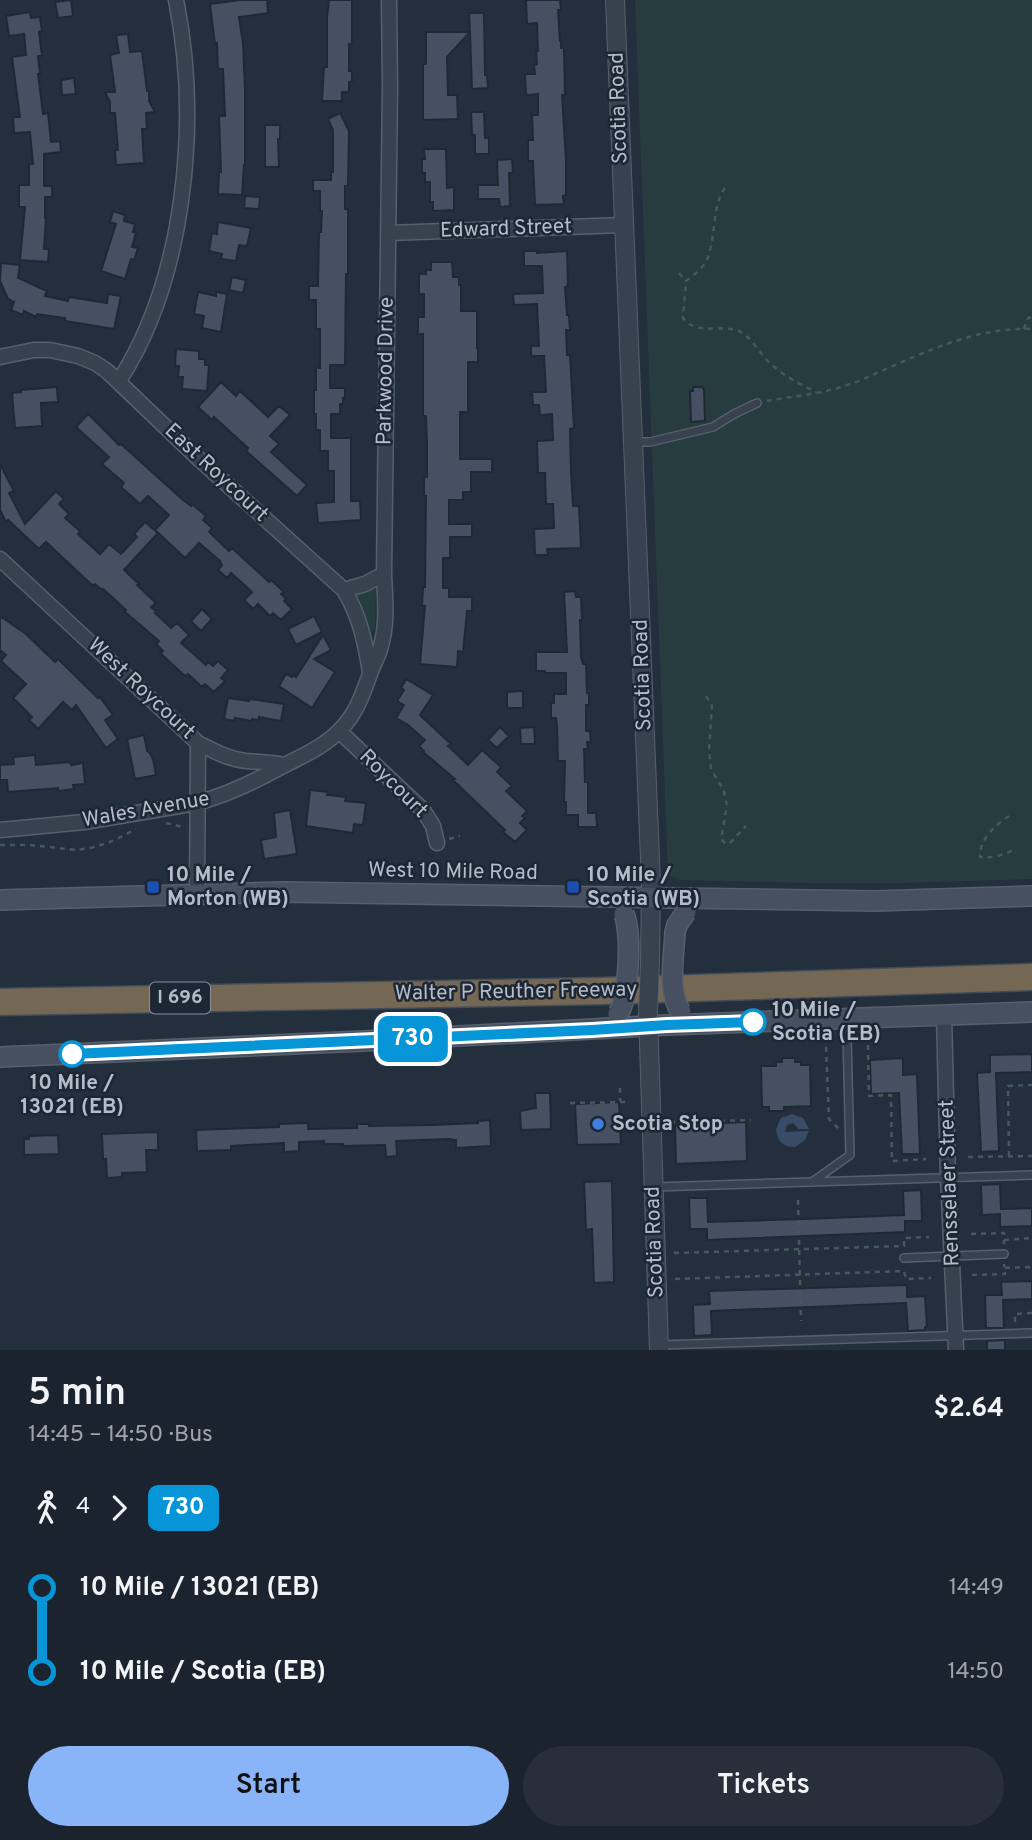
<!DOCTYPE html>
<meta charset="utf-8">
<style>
:root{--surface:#1b232e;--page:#282f3a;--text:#f1f3f6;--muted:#a0a4aa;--accent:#8ab4f8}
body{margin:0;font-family:Overpass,sans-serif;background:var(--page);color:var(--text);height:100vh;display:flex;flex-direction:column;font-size:26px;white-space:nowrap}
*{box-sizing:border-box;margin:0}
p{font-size:23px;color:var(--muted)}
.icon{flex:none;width:38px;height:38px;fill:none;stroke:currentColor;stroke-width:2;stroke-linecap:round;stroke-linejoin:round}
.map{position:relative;height:1350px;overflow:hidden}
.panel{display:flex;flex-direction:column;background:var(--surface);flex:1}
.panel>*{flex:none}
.badge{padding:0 14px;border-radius:10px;font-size:24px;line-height:46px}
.map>.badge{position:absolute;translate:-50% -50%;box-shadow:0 0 0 4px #fff}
.legs{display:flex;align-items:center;gap:10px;height:77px;padding:0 28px;font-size:23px}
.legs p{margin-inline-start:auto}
.head{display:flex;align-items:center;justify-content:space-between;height:119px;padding:0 28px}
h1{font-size:38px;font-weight:600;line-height:52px}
.action{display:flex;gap:14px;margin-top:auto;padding:14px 28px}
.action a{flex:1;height:80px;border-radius:42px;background:var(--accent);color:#111;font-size:28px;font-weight:600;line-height:80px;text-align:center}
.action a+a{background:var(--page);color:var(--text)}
ul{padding:0 28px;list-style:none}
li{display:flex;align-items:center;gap:24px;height:84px;font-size:26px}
li i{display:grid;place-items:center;width:10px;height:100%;margin:0 9px;background:currentColor}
li i::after{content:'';width:18px;height:18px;margin:-9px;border:5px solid;border-radius:50%;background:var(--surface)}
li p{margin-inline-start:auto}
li:first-child i{background:linear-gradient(#0000 50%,currentColor 0)}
li:last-child i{background:linear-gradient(currentColor 50%,#0000 0)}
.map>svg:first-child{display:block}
</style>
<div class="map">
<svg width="1032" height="1350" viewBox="0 0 1032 1350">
<rect width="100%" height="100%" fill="#242f3e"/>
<path fill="#263c3f" d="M635,0H1032V879L904,883H805L680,880L668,875Z
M372,588L376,590L375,629L372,632L356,598V595Z"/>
<path fill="#394c67" d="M792,1114L803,1118L809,1129H799L793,1123L787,1125L785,1132L809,1131L805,1140L795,1147C783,1147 777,1141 776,1129L781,1118Z"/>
<path fill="#455162" stroke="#1f2835" stroke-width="2" d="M71,0L73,16L58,18L55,2Z
M241,0H267L268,13L239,17L243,43L245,90V165H244L242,195L218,194L219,172H221L219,116H225L223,69H218L217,43L215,44L210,4Z
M329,0H352V44H349V71H352V82H349V92H342V101H322L324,67H327V18Z
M526,0H560L561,10H558L560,41H561V48H564L565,95H562L566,160V195L563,196L564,204L535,205L533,161H528V140H533L532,115H538V94L526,95L525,74H535L534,65L537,64L536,51H538L537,23L527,24Z
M30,12L31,18L40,17L42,31L39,32L42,56H38L40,74H38L43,114L48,113L51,142L60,141L61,152L44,154V186H52V197H45V218H46L44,249H49L48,262L20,260L25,207H19V185H29V164H33L30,132L14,133L13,117H20L12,57L26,55L24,34L9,36L6,16Z
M469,13H484L485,75H487L488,88L472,89L470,32L447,57L448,95H457L458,119L423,120V64H426V32H470Z
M128,34L130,52L142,51L147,91H149V101L155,112L146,113L147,129H142L144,163L116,165L115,150H118L115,113H110V102L105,92H115L110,55L119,53L116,35Z
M74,78L76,94L62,95L61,80Z
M471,112H484L485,138H489V154H475V135H472Z
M340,113L349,131L348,186H345V209H348V274H346L345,365H330V388H345V398H343V404H340V414H331V438H351V501H360L361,520L318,523L316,503L334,502V471H328V451H320V430H316V414H314V390H316V368H320V329H316V300H309V286H318L319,232H321L322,211H320V191H313V180H331V172H333V130L328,119Z
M265,125H280V139H278L279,167H265Z
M424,149H446L447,188L454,187V210L433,211V202H430V182H425V173H422V159H425Z
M512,159L513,173H509L510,206L500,207L499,199H478V185H498L497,160Z
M245,196L260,197L259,209L244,208Z
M113,211L125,215L124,221L135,224L133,232L136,233L132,247L138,248L134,260L131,259L125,279L101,271L116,224L110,222Z
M218,222L251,228L247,246L239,245L236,261L221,259L222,254L209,251L212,233L217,234Z
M524,251H537V253L567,251L568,286L565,287L567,315H569L570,330H566L567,355H570L574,428L570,429L571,471L573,506H579L581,548L547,549L548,555H535L534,529L554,528L553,504H546L545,473H538L537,441L553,440L552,414L540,415L539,405H533L532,392H546L544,356H531V346H539L537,304L514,305L513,294L543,293L542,266H524Z
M431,262H452L453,277H459V285H461V311H477V348H478V362H468V412H460V459H492V472H471V492H463V500H449V524H472V537H450V558H443V588H449V597H472V611H467L463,652L458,651L457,667L420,664L425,606H422L423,587H425L426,496H424V477H427V445L426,416H423V334H418V317H424V294H419V274H426V270H431Z
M1,263L20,265L18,278L47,291L45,296L68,301L69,297L107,303L108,294L121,296L114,329L65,321V318L37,314L36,317L24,311L23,315L11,310L14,302L8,299L0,281Z
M232,277L246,280L243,293L229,290Z
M198,292L216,296V292L227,294L221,332L202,328L204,316L194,314Z
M176,349L199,351V359H205V365H209L207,391L182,389L183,377H178L179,366H175Z
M221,382L236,396L240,391L268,417L279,406L290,415L270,436L279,444L271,452L307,485L297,496L246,451L248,448L214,417L212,420L198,407Z
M57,387L58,402L41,403L42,426L15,428L12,393L21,392V390Z
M693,387H702L704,390L705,421L691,422L690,391H693Z
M88,414L119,445L121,444L183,500L191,506L192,504L206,516L203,520L212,528L209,532L229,551L232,548L269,582L271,580L284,592L281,594L286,599L284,601L292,609L281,620L273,613L270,616L258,604L253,609L244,600L252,592L231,573L227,578L218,570L222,565L220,561L199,543L185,558L155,530L169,515L148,496L140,504L121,487L124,483L102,464L109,457L76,427Z
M0,464L14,491L9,493L25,524L56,491L64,499L59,504L69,514L65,518L80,531L78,534L100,554L109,544L121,554L137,537L134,534L145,522L158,533L124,570L139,584L137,585L156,603L151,607L157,612L155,613L171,628L177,623L189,635L181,643L206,665L208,662L213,666L218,661L228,670L221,678L225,681L214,692L205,684L202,687L188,674L185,676L160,653L163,651L156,644L159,641L125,612L126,610L103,589L102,590L95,584L93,586L46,542L39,549L8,520L6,522L0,510Z
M575,591L576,597H581L582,620H580L581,657L583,664H586L587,693H589V705H586V731H590L591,742H587L588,749H584L585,782H588V813H596L597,827H578V815H566V802H564L565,761H558L557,725L556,718H551V703H554V694H566V673H545V671H536V652H567L564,592Z
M202,609L212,619L201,631L191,621Z
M0,616L26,634L55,662L58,659L98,698L100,697L113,715L105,720L118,739L106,748L76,705L72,710L63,702L38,729L29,720L32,717L13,698L26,684L1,661L6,655L0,650Z
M314,616L322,632L296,645L288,629Z
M323,635L331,650L314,659L335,672L312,708L279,686L286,674L292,677L293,675L296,677Z
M406,679L433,695L420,715L451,744L448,746L468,765L482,750L501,767L497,772L512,786L506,791L527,811L522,816L525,818L520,823L527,830L515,842L503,832L505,830L453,780L455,779L423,752L424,751L419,746L425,740L408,725L396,718L404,705L397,701L404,690L401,688Z
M523,691V708H507V692Z
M228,698L249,701L250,699L284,704L281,721L259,717V720L252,719L251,721L235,718L234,721L224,719Z
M500,727L509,736L497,748L488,740Z
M534,727L535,744H521L520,728Z
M144,735L147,751L150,753L153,759L156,775L135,779L127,739Z
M35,755L36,765L70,762L71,765L83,763L85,784L73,785L74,789L58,791V788L8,792L7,780H0V765L14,764L13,757Z
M310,790L328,792L327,795L346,797L345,801L366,803L363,825L354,824L353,833L306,826Z
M290,810L297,854L264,859L261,840L276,837L274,813Z
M1032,1054V1072L996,1073L999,1151L981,1152L977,1073L990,1072V1055Z
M782,1058H795V1062H801V1065H810L811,1106L784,1107V1111H769V1107H762L761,1066H776V1062H782Z
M903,1058V1075L917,1074L920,1154H902L899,1093L871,1094L870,1060Z
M535,1093H550L551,1129L521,1130L520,1111L536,1108Z
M619,1102L621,1144L577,1145L575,1104Z
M490,1120L491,1146L456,1148V1140L449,1139L396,1141L397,1156L386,1157L385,1145L343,1146V1144H324V1141L299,1142V1151L284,1152V1143L231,1146V1150L197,1151L196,1130L279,1127V1124L308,1123V1129L357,1128V1124H369V1126L433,1125L478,1123V1121Z
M746,1122L747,1161L676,1164L675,1125Z
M158,1132V1150H146L147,1172L122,1173V1177L107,1178L106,1159H103L102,1134Z
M58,1135L59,1154L24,1155V1139H29V1136Z
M612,1181L614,1282L594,1283L592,1229L586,1230L584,1182Z
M1000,1184L1001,1209L1032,1208V1226L1000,1227V1214L982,1215L981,1185Z
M921,1190L922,1221H905V1232L707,1240V1229H690L689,1198H707L708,1222L805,1219L904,1215L903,1191Z
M1032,1281V1299L1003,1300L1004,1328H986L985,1295H1002L1001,1282Z
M907,1285V1297L925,1296L927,1327H925V1330L908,1331L906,1303L711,1311L712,1335L694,1336L693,1305L710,1304L709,1291Z
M1005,1340V1350H987V1341Z"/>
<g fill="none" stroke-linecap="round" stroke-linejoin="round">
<defs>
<path id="service" d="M633,442H650L713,427L734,414L757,403
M812,1182L850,1155L847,1036
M654,1187L1032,1175
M904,1258L1004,1254
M660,1345L1032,1333"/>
<path id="minor" d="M388,233L624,225
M0,357L34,350H50L78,356L95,363L107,371L200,460L344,590C360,616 365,642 370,672
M119,381C186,277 200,120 176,0
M0,559L198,743C214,751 228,759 246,761C259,762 272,762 285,765
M344,590L365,584L384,574
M339,731L423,810L433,826L437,843
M0,830L84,822L197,803C227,795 254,782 281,767C302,756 324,747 340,730C357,713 362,695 370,674C373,665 378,657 380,649C388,625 385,598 384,574L390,86L389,0
M197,895L198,743
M944,1015L948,1177L956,1350"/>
<path id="tertiary" d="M615,0L651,884L650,962
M648,1014L659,1350"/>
<path id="secondary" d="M0,900L283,892L875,901L1032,896
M0,1057L364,1041L667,1025L1032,1012"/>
<path id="motorway" d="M0,1002L602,991L1032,977"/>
</defs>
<use href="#service" stroke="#565f6c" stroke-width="10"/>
<use href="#minor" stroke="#565f6c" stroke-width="17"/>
<use href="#tertiary" stroke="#565f6c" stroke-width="20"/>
<use href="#secondary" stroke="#565f6c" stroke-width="22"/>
<use href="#motorway" stroke="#434c59" stroke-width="29"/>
<path stroke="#44595c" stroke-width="2.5" stroke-dasharray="5 5" stroke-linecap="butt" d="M725,188C712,205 716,236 708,257C705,267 694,275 686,281L683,318C698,338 726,321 744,334C754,342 761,355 770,363C783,376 800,384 816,392
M679,273L686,281
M1024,329L1028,318L1032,317
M767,401C793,396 822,394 847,385C866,379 883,370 902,362C943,344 987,327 1032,329
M706,696L712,706L709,751L711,768L717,780L723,788L727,806L721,839L725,843H730L746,826
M1009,816C996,824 979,840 980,857C992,859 1005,854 1016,849
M166,823L183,827
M449,839L460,836
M0,845H30L77,850L95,847L115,840L136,829
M868,1045L869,1096L891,1095L892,1161L926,1159
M826,1047L829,1119L840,1130
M620,1088V1101
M570,1103L627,1102
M670,1122L751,1120
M1009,1156L1008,1086L1032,1085
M968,1157L1032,1156
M798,1200L801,1321
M971,1234L1004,1233V1244
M1004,1240L1032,1238
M674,1253L904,1246V1238L929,1237
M1005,1268L1032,1267
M972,1275L1005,1274L1004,1264
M675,1279L904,1271L906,1279L931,1278
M1015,1322V1314L1032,1313"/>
<use href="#service" stroke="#38414e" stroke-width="7"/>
<use href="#minor" stroke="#38414e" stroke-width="14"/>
<use href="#tertiary" stroke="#38414e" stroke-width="18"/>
<use href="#secondary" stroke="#465061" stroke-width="19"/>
<use href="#motorway" stroke="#746855" stroke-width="26"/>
<defs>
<path id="tertiary-bridge" d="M648,1013L650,962"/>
<path id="secondary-bridge" d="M681,1012C667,993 674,956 675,932L677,925L686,912
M618,1014C629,998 632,933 624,914"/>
</defs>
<use href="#tertiary-bridge" stroke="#565f6c" stroke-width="20" stroke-linecap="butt"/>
<use href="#secondary-bridge" stroke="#565f6c" stroke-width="22" stroke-linecap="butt"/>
<use href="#tertiary-bridge" stroke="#38414e" stroke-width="18"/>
<use href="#secondary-bridge" stroke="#465061" stroke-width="19"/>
</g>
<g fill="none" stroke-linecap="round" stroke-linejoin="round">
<defs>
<path id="line-1" d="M72,1054L592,1030L667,1025L753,1022"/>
</defs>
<use href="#line-1" stroke="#fff" stroke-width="16"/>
<use href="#line-1" stroke="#0696d7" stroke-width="10"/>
</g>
<g fill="#1a4fb4" stroke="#1d2633" stroke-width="2.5">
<rect x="146" y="880" width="14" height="14" rx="3.5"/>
<rect x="566" y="880" width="14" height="14" rx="3.5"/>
</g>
<g fill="#fff" stroke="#0696d7" stroke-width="3.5">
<circle cx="753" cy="1022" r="12"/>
<circle cx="72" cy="1054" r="12"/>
</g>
<circle fill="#3f7fe0" stroke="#1d2633" stroke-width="2.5" cx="598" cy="1124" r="7"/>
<g text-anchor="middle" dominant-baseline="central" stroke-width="5" stroke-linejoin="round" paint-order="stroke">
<rect fill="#1d2633" stroke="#878f9c" stroke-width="2" x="150" y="982.5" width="60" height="31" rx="5"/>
<g font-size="19" font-weight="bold" fill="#b4bcc9">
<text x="180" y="998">I 696</text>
</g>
<g font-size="21" fill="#b4bcc9" stroke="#1d2633">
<text transform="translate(619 108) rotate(-92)">Scotia Road</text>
<text transform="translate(506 229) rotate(-2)">Edward Street</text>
<text transform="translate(386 371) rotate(-89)">Parkwood Drive</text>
<text transform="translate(216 473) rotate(43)">East Roycourt</text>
<text transform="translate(643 675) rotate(-92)">Scotia Road</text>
<text transform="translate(141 689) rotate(43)">West Roycourt</text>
<text transform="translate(393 784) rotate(45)">Roycourt</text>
<text transform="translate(146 810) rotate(-10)">Wales Avenue</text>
<text transform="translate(453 872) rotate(1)">West 10 Mile Road</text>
<text transform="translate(516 992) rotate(-1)">Walter P Reuther Freeway</text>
<text transform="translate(950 1183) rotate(-92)">Rensselaer Street</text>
<text transform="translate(655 1242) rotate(-92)">Scotia Road</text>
</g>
<g font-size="21" font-weight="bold" fill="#b4bcc9" stroke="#1d2633" text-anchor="start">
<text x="167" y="875">10 Mile /<tspan x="167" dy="24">Morton (WB)</tspan></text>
<text x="587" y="875">10 Mile /<tspan x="587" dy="24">Scotia (WB)</tspan></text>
<text x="612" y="1124">Scotia Stop</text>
</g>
<g font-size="21" font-weight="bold" fill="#b4bcc9" stroke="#1d2633" text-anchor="start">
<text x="772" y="1010">10 Mile /<tspan x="772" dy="24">Scotia (EB)</tspan></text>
<text x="72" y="1083" text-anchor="middle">10 Mile /<tspan x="72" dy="24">13021 (EB)</tspan></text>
</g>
</g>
</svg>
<b class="badge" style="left:413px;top:1039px;background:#0696d7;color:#fff">730</b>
</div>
<section class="panel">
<div class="head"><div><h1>5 min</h1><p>14:45 – 14:50 · Bus</p></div><b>$2.64</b></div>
<div class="legs"><svg class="icon" aria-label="walk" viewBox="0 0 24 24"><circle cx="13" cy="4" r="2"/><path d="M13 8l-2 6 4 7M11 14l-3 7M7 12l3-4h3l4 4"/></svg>4<svg class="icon" aria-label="forward" viewBox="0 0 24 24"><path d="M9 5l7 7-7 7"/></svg><b class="badge" style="background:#0696d7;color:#fff">730</b></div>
<ul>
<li><i style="color:#0696d7"></i><b>10 Mile / 13021 (EB)</b><p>14:49</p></li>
<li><i style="color:#0696d7"></i><b>10 Mile / Scotia (EB)</b><p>14:50</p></li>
</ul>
<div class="action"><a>Start</a><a>Tickets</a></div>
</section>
